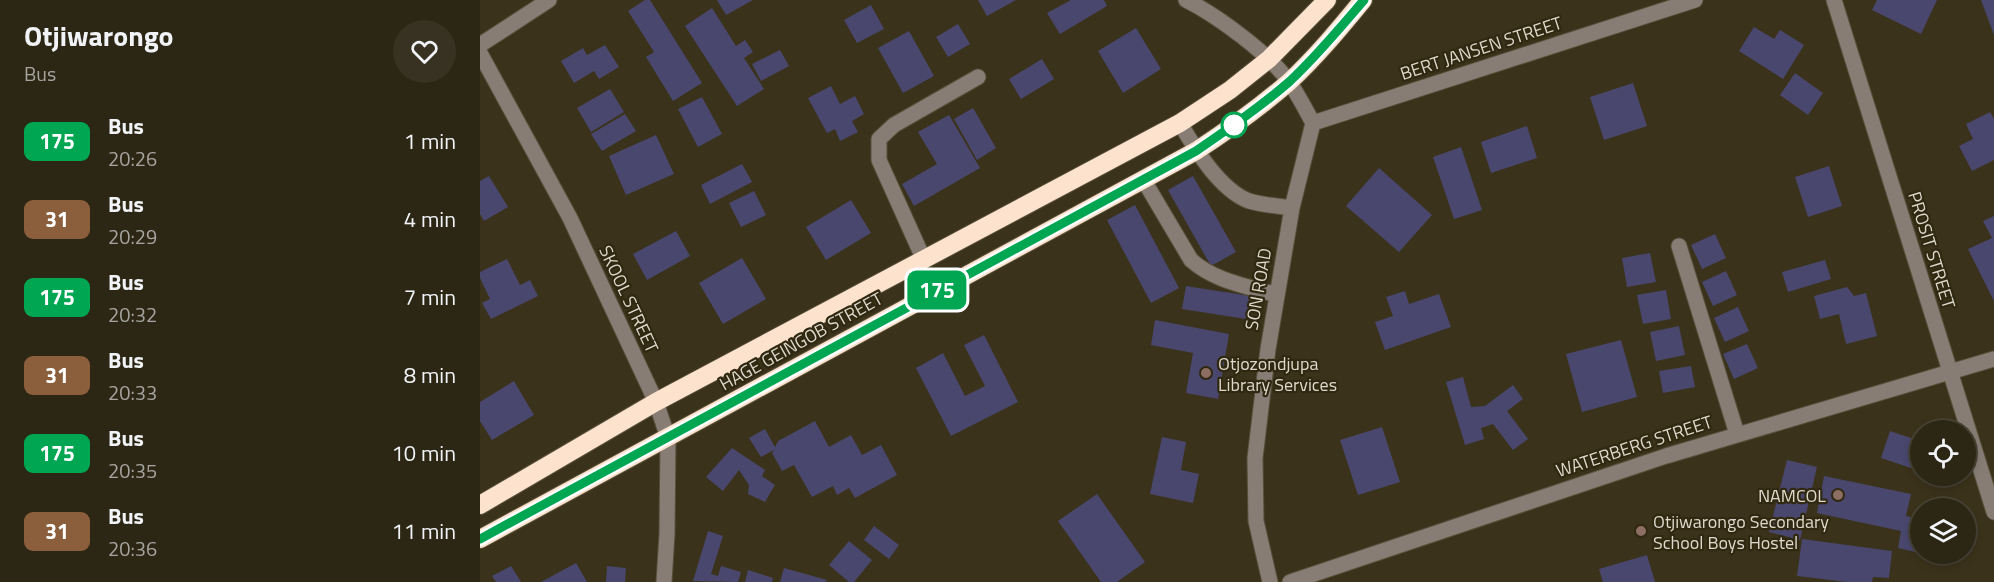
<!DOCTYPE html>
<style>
:root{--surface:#2c2614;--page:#383222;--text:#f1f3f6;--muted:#a6a5a0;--line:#484334}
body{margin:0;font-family:"Titillium Web",sans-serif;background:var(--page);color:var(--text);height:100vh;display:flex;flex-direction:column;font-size:22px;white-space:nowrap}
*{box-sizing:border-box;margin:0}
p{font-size:20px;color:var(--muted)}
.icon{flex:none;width:33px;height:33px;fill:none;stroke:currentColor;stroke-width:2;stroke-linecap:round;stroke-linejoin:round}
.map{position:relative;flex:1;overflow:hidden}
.side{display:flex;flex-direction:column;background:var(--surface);width:480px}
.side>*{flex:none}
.badge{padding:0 12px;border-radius:9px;font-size:21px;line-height:39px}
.fabs{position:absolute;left:1430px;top:420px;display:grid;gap:12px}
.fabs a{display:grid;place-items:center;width:66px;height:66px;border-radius:50%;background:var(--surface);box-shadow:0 3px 9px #0003,0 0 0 2px var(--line);font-size:30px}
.map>.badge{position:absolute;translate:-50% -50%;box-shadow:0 0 0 3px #fff}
.round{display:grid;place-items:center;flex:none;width:63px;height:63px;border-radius:32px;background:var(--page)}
.summary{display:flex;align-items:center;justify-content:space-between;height:102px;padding:0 24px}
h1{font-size:28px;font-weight:700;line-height:45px}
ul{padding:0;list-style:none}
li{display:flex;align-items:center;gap:18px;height:78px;padding:0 24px}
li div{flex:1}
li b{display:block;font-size:22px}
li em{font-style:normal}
li .badge{min-width:66px;font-weight:700;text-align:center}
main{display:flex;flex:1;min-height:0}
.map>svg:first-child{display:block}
</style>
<main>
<section class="side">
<div class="summary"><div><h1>Otjiwarongo</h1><p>Bus</p></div><a class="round"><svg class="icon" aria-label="heart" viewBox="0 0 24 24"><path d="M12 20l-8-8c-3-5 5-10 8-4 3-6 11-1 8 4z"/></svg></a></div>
<ul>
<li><span class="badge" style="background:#00a651;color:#fff">175</span><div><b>Bus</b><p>20:26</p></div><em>1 min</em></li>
<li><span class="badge" style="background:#8b5e3c;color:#fff">31</span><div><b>Bus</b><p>20:29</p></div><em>4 min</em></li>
<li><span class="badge" style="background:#00a651;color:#fff">175</span><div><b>Bus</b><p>20:32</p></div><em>7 min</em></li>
<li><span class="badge" style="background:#8b5e3c;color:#fff">31</span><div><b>Bus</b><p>20:33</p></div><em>8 min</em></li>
<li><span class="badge" style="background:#00a651;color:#fff">175</span><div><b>Bus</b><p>20:35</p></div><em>10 min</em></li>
<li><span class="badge" style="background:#8b5e3c;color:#fff">31</span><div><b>Bus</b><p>20:36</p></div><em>11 min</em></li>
</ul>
</section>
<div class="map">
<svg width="1514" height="582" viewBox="0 0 1514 582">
<rect width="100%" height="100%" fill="#3b321b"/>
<path fill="#49476d" d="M165,0H170L222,83L193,101L166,57L174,52L148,11Z
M237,0H273L246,15Z
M498,0H536L507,16Z
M591,0H624L627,6L580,34L567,13Z
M1397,0H1457L1441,34L1392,10Z
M1501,0H1514V35Z
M391,5L404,29L377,43L364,20Z
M232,8L256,46L265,40L273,52L264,58L284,89L257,106L205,26Z
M478,24L490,44L468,57L456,37Z
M1274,27L1294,39L1300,30L1324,45L1303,79L1259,51Z
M656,28L681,69L643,93L618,51Z
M429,31L454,76L423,93L398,48Z
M125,45L139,67L119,79L114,71L94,83L81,61L103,48L107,55Z
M300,50L309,66L281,81L272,64Z
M562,59L574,79L541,99L529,79Z
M1315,73L1343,93L1328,115L1300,95Z
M1153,83L1167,126L1124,140L1110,97Z
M351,86L360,104L375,96L384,114L372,121L378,132L360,141L355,129L347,133L328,98Z
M130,89L144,112L111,132L97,108Z
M222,97L242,134L218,147L198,109Z
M493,108L516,148L497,160L474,119Z
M1510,112L1514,119V160L1492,171L1479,146L1493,139L1486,124Z
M145,114L156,131L122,151L111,134Z
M469,115L500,168L434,206L422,184L457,164L438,132Z
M1047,126L1057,158L1011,173L1001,142Z
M176,135L194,174L146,195L129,156Z
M981,147L1002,210L974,219L953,157Z
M262,164L272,182L230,204L221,185Z
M1349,166L1362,206L1328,217L1315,177Z
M899,168L952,215L919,252L866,206Z
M9,176L28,207L4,221L0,214V181Z
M713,176L756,252L731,266L688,190Z
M274,191L286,215L261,227L249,203Z
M371,200L391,233L346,260L326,227Z
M655,205L699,288L671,303L627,220Z
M1514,216V301L1488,249L1512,238L1503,221Z
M196,231L210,256L167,280L153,254Z
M1235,234L1246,258L1222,269L1211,245Z
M1170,253L1176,282L1147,287L1142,258Z
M262,258L286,299L243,324L219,283Z
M27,259L40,285L50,280L58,296L11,319L2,303L10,299L0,278V272Z
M1345,260L1351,279L1308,292L1302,272Z
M1246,271L1257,295L1233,306L1222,282Z
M706,286L770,296L766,319L702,309Z
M1367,287L1374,296L1386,293L1397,336L1366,344L1359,314L1340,319L1334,296Z
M1186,290L1191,319L1163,324L1157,295Z
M925,291L929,304L959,294L971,327L905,350L895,322L913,316L906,297Z
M1258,307L1269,331L1245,342L1234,318Z
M675,320L749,334L738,399L706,393L713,353L671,345Z
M1199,326L1205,355L1176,361L1170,332Z
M504,335L538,402L471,436L436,368L463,353L485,396L505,386L484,345Z
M1141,340L1157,397L1102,412L1086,354Z
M1267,344L1278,368L1254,379L1243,354Z
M1211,366L1215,387L1183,393L1179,371Z
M983,377L991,407L1005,406L1033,385L1043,399L1027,411L1048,439L1033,450L1013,424L1001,428L1004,439L985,445L966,382Z
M34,381L54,415L12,440L0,421V402Z
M335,421L349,447L371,435L382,455L401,445L417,475L375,498L369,488L357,495L353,486L332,497L314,465L302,471L292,453L294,450L281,457L269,438L285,429L295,447L298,441Z
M902,427L920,482L878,495L860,440Z
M1410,431L1440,441V471L1401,458Z
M682,437L706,442L701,470L719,474L713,503L670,494Z
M252,448L285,470L282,476L295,485L285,502L268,494L269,485L259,470L243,491L226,477Z
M1307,460L1337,467L1320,540L1289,532Z
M1344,476L1431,494L1426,516L1440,519V553L1418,548L1421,531L1337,513Z
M617,494L665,562L637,582H621L578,521Z
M394,526L419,545L409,559L384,540Z
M228,531L243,536L231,574L238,576L241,566L261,572L258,582L213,581Z
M1322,539L1412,551L1409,578L1393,577L1392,582H1367L1317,576Z
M369,541L392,560L374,582H369L349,565Z
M1167,555L1175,582H1123L1119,569Z
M96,563L107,582H61Z
M31,566L41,582H16L12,576Z
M127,566L146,568L145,582H126Z
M304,568L347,580L346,582H300Z
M268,570L293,578L292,582H265Z"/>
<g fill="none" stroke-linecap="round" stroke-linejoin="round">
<defs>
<path id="minor" d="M706,0C736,15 790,54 809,82C818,94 825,109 833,123L812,208L788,349L775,458L776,521L790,582
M1354,0L1514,512
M0,45L69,0
M0,53L90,218L176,402L188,438L187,534L184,582
M700,123C715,149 740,190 769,201C782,205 798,206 812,208
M833,123L1215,0
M663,179L711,260C734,281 767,286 797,295
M1199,246L1257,434
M444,260L399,160V139L414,125L498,77
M810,582L1186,456L1514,359"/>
<path id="highway" d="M0,505L176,402L700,123L750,90L789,59L847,0
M0,539L716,151C748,130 780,107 809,82C836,57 860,28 883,0"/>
</defs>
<use href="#minor" stroke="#58503b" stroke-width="17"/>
<use href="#highway" stroke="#58503b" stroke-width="20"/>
<use href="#minor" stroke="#877d74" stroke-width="15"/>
<use href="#highway" stroke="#fde3ce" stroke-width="18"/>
</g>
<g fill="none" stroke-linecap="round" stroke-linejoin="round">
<defs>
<path id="line" d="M0,539L716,151C748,129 780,107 809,82C836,57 860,28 884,0"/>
</defs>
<use href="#line" stroke="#fff" stroke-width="14"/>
<use href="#line" stroke="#00a651" stroke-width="9"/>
</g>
<circle fill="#fff" stroke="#00a651" stroke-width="3" cx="754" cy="125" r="12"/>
<g fill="#8d6e63" stroke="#302811" stroke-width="2">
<circle cx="726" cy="373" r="6"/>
<circle cx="1358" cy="495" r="6"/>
<circle cx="1161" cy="531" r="6"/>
</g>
<g text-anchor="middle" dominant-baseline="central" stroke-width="4.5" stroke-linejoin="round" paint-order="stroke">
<g font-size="18" fill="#ded9cb" stroke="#302811">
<text transform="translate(1001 48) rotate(-18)">BERT JANSEN STREET</text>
<text transform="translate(1452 250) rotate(73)">PROSIT STREET</text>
<text transform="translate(778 289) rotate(-80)">SON ROAD</text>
<text transform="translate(149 299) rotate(65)">SKOOL STREET</text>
<text transform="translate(321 341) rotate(-29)">HAGE GEINGOB STREET</text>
<text transform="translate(1154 446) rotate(-18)">WATERBERG STREET</text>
</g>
<g font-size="18" fill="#ded9cb" stroke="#302811" text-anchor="start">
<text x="738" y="363">Otjozondjupa<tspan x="738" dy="21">Library Services</tspan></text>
<text x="1346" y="495" text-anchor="end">NAMCOL</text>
<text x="1173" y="521">Otjiwarongo Secondary<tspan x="1173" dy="21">School Boys Hostel</tspan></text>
</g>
</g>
</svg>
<div class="fabs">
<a><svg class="icon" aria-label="locate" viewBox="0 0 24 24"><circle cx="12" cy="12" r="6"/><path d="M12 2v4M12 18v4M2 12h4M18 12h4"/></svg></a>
<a><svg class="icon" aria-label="layers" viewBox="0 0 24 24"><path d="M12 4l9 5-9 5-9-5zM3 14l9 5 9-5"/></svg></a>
</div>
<b class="badge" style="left:457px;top:290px;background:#00a651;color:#fff">175</b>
</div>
</main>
